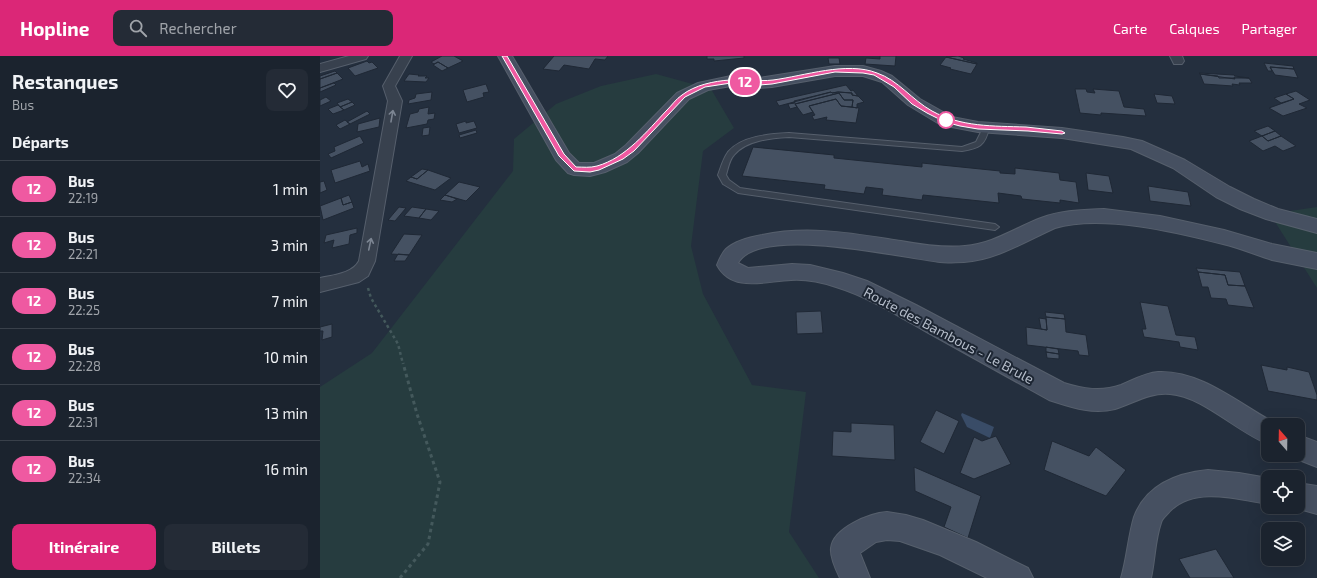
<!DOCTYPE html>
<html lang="fr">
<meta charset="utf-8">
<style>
:root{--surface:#1b232e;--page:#242b36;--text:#f1f3f6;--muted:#a0a4aa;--line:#39404a;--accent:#db2777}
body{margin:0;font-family:"Exo 2",sans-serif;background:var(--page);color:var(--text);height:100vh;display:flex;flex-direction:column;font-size:15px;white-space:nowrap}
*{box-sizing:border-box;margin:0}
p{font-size:13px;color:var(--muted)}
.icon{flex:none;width:22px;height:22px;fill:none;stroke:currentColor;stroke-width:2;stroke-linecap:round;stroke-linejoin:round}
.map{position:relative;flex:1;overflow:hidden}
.sheet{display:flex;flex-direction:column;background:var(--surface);width:320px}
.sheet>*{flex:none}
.badge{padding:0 8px;border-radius:13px;font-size:14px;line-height:26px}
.needle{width:26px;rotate:340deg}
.tools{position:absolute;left:941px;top:362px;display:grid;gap:8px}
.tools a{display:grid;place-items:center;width:44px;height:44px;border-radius:8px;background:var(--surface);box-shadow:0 4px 16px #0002,0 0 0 1px var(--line);font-size:20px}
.map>.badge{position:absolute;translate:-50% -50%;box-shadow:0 0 0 2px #fff}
h2{padding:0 12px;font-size:15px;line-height:36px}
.round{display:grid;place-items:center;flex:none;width:42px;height:42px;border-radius:8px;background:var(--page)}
.summary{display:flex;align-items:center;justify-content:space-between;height:68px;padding:0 12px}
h1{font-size:19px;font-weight:700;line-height:30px}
.primary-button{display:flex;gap:8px;margin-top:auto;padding:8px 12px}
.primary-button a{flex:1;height:46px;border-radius:8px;background:var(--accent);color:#fff;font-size:16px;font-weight:700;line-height:46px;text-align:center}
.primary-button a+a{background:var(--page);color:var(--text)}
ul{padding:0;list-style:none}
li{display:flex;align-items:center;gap:12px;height:56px;padding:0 12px;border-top:1px solid var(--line)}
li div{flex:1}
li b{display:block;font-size:15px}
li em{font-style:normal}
li .badge{min-width:44px;font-weight:700;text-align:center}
header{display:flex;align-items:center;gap:24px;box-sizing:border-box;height:56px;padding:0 20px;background:var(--accent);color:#fff}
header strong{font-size:19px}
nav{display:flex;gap:22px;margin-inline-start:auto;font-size:14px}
.search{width:280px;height:36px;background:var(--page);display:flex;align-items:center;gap:10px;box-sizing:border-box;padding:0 14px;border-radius:8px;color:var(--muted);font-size:15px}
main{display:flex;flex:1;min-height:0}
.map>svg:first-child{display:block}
</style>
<header>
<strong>Hopline</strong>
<div class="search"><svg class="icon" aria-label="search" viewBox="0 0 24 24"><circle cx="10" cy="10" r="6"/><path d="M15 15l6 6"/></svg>Rechercher</div>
<nav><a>Carte</a><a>Calques</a><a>Partager</a></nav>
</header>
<main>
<section class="sheet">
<div class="summary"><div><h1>Restanques</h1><p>Bus</p></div><a class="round"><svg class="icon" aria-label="heart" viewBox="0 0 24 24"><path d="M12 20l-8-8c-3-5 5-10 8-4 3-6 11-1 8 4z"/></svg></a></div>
<h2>Départs</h2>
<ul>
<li><span class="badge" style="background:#ef59a1;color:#fff">12</span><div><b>Bus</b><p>22:19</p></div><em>1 min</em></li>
<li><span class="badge" style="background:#ef59a1;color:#fff">12</span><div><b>Bus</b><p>22:21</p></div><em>3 min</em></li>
<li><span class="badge" style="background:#ef59a1;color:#fff">12</span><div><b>Bus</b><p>22:25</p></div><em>7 min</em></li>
<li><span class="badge" style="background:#ef59a1;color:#fff">12</span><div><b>Bus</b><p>22:28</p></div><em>10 min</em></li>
<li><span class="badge" style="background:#ef59a1;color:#fff">12</span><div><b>Bus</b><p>22:31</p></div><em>13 min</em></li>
<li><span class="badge" style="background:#ef59a1;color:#fff">12</span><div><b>Bus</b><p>22:34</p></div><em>16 min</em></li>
</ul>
<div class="primary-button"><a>Itinéraire</a><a>Billets</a></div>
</section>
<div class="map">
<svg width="997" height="522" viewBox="0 0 997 522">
<rect width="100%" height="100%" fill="#242f3e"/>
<path fill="#263c3f" d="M336,18L391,33L414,72L383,95L371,190L383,238L432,329L486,336L469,476L499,522H0V331L52,297L193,115L194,83L236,48L281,30Z
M997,151V232L950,158Z"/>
<path fill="#394c67" d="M642,357L674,371L670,382L647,371L641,359Z"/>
<path fill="#455162" stroke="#1f2835" d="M122,0H134L143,5L128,12L118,6L114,8L111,6Z
M234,0H288L285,4L275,3L269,13L244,9L239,15L223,13Z
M387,0H424V2L394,5V3H387Z
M560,0H576L575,10L545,8L546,2L560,3Z
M638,0L644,2L643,3L657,7V8L626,1Z
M626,1L657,8L651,18L630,13L631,12L620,9Z
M508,2H519L520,8H509Z
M47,5L49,7L52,6L58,12L35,20L28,12Z
M118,6L128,12L122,15L113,9Z
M944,7L973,10L974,13L950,11L952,15H948Z
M950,11L974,13L978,22L955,19Z
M15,15L17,17L0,23V20Z
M17,17L23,23L0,32V23Z
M879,17L914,19L915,20L929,22H899L898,20L880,18Z
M89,18L99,19L98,20H107L105,22H109L106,26L84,25Z
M880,18L915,23L914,21L929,22L932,27H919L920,29L912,28L913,30L884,28Z
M14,27L16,29L0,36V32Z
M166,28L169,36L163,37L164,41L147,46L143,34Z
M526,29L531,35L533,34L538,40L532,39V37L518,36L512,37L511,36L459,50L456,45Z
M755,33H766L767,36L775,37L773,33L799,35L804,51L824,53L826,60L781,57V59L760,57Z
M976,35L990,44L979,48L987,52L963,60L949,52L974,43L966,38Z
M112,36L111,44L88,48L89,44L95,42L96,38Z
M511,36L512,37L518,36L532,37V39L538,40L544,46L537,48V52L532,51L533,44H524L519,37L475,48L477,51L470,53L468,48L475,47L474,45Z
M519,37L524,44H533L532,51L521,50L516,43L489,50L493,56L483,59L475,48Z
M834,38L852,40L855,48L837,47Z
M966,38L974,43L961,47L954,42Z
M6,41L11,45L0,50V44Z
M28,43L32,46L20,51L17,47Z
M516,43L521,50L539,52L536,67L506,64L507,61L494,64L492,60L495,59L489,50Z
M32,46L35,49L24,54L20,51Z
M18,49L24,54L13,58L8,53Z
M109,51L108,58L115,57L114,63L108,64L107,68L86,72L90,58L98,56L99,53Z
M47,55L50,58L30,68L27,66Z
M60,62L59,71L37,76L38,68Z
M25,64L30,68L20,73L16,69Z
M146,65V67L154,65L157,72L139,77L136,68Z
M948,70L955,75L942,80L934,75Z
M110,71L109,79L102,80L103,72Z
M156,74L157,77L140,82L139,79Z
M955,75L961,80L948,85L942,80Z
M40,80L44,87L11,102L8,98L15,95L14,91Z
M942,80L948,85L961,80L976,90L963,95L955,90L943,95L929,85Z
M433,91L514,99V102L602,111V107L680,115V117L695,118V112L739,117L740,124L756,126L759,147L740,144V147L702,143L701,140L678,137L679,147L603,139L602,144L562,139L563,133L546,131L544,138L504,133L505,129L422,120Z
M40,105L42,111L48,108L50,115L15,127L11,114Z
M102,113L108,114L97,123L91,121Z
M108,114L131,122L115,134L86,125L91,121L97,123Z
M766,117L789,120L793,137L768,134Z
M4,125L7,134L0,137V126Z
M139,126L160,131L146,145L125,139Z
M828,130L868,136L871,150L830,145Z
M29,139L32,146L23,149L21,142Z
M125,139L137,143L132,146L120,144Z
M21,142L23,149L32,146L34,152L3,164L0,150Z
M79,151L86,152L75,165L68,164Z
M92,151L106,153L99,162L84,160Z
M106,153L119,155L111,164L99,162Z
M37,172V177L30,179L29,188L12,192L14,184L4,187L6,179Z
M84,178L102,179L89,199L71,198Z
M78,198L89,199L85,205H74Z
M876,212L920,216L925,230L908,229L905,219L878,216Z
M878,216L905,219L908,229L925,230L934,252L908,249L906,243L891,242L888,231H882Z
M820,246L848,250L856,279L875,281L878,294L860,291L859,286L824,281L822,273H826Z
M501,255L503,277L477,278L476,256Z
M725,256L744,258L745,263L726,261Z
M726,261L745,263L746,276L766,279L769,300L759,299L758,295L707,289L706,271L727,274Z
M719,262L726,263L727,274L721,273Z
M12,268V281L2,284L3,275H0V271Z
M726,291L738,293L739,298L726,296Z
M726,296L739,298V303L727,302Z
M941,309L967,314V311L989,316L997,339V344L948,335Z
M616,354L639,365L624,398L600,386Z
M531,367L574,369L575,404L512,400L513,375L531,376Z
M676,380L691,408L654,423L640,417L654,381L662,385Z
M732,385L769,400L776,391L806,414L786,440L724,414Z
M594,411L661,440L648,482L624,471L631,451L595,435Z
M896,493L914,522H870L859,503Z"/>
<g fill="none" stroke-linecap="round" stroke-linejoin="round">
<defs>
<path id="service" d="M664,70H666L669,72C665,90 659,92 642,95L469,81C452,82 426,84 414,99C409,104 408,113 406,119L409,124L420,132L675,168L679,171L675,174L418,137L403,128L398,119C401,111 403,103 408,96C421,80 450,78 469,77L642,91L656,86Z"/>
<path id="minor" d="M29,0H48L46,3L0,16V8Z
M80,0H92L75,30L82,45L55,205L48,220L39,226L0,236V222C13,219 32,218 39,205L68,45L63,30Z
M850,0H862L864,5L862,8H854Z"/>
<path id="secondary" d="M178,0H192L249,97L259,107H274L295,98L306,89L357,37L378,27L411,20L439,22L515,10H543L561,15L572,20L600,43L632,61L658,66L742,72L803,81L822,85L865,104L910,131L934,143L958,153L997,163V177L946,163L920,153L896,141L853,112L811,93L742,82L658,76L621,69L588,49L562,26L543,20H515L452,31L439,32L411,30L388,34L369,43L318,97L307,106L285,116L270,120L254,119L248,117L236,104Z
M784,153L840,160L904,174L952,188L997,197V213C982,210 967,207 952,204C936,199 920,192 903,188C856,176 781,158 735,172C706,185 676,204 644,206C636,206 627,207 620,206C582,202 440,168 418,207L428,212L472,208L490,209L523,217L547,225L596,249L744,327C763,333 781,336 801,329C813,324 825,317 838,316C882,314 920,349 957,368L958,369H948V388C917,376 882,340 850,338C830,336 814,347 795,353C772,359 751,351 729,344C690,322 650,300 610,278C580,261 549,241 516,231C501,226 486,223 471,224C445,225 412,237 397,209C399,204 402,197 406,193C415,185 430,181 442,179C489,169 535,178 581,185C603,189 623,192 645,190C672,188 695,172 721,162C742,154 762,154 784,153Z
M978,379L997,386V411L969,400L978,399Z
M888,414L919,417L948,422V448C917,443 875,430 850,455C847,459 842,462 841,467C835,484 835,504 831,522H801C807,502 808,481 814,461C826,429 857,417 888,414Z
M978,427L997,430V458L972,451H978Z
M567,456L586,459L603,464L656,486L708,512L713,522H667L620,499L580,485L567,484L556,486L540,497L550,522H520C516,514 510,501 511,492C513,472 550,457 567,456Z"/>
</defs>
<use href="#service" stroke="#565f6c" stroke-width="2"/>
<use href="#minor" stroke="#565f6c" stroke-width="2"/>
<use href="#secondary" stroke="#565f6c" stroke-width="2"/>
<path stroke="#44595c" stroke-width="2.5" stroke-dasharray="3 3" stroke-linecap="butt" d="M48,232L51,242L78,288L83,308"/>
<path stroke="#44595c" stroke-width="3" stroke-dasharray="3.5 3.5" stroke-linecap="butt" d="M80,522L108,488L120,426L97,358L83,307"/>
<use href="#service" fill="#38414e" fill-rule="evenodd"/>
<use href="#minor" fill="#38414e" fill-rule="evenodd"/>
<use href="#secondary" fill="#465061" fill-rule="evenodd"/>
</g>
<defs><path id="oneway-shaft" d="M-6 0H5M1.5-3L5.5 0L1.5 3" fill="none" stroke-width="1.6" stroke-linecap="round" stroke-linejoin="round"/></defs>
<g stroke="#7c8592">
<use href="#oneway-shaft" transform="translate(72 60) rotate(-80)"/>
<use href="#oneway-shaft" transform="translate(50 188) rotate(-78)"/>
</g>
<path fill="#ef59a1" stroke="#fff" d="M182,0H187L244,98L256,111C263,111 270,112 277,110C306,102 327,75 347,54C352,49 356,43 362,39C375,29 394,25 410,24C424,22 438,26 453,24C484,20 527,5 557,17C578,24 592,44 612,55C641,71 673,70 706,71C718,72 730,74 742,75L745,77L742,78L708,75L658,73L640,70L625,66L607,57L592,48L574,31L554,19L543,17L515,16L452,28L439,29L411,27L385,31L365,41L314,95L303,103L279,114L270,116L254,115L239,100Z"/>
<circle fill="#fff" stroke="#ef59a1" stroke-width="2" cx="626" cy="64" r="8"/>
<g text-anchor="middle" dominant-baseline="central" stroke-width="4" stroke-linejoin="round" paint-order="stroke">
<g font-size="14" fill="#b4bcc9" stroke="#1d2633">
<text transform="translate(629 279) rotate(28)">Route des Bambous - Le Brule</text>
</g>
</g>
</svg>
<div class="tools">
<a><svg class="needle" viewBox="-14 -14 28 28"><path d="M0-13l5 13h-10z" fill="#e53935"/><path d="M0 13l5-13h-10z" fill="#a0a4aa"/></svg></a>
<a><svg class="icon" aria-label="locate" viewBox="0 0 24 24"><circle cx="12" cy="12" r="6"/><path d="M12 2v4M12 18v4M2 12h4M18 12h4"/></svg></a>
<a><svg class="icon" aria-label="layers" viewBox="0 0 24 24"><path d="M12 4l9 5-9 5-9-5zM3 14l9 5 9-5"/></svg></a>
</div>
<b class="badge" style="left:425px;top:26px;background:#ef59a1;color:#fff">12</b>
</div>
</main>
